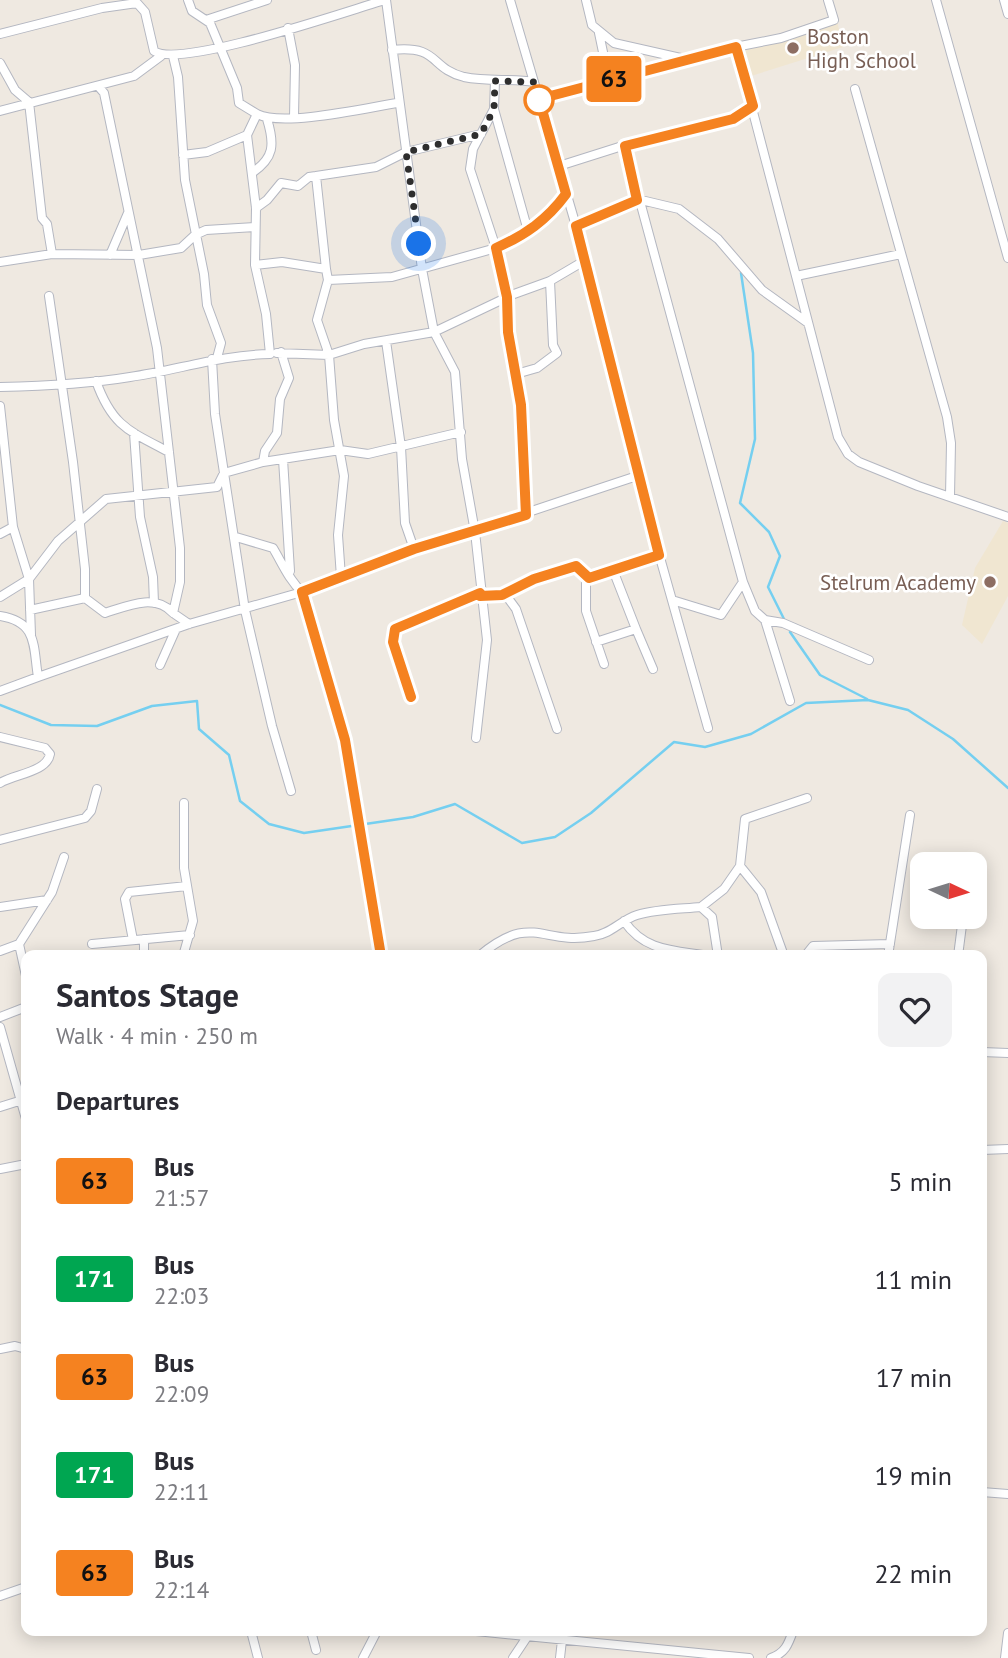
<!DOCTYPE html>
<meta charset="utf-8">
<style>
:root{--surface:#fff;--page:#f2f2f3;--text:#2b2b33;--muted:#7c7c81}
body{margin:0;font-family:"PT Sans",sans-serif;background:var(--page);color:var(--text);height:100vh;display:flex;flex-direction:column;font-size:26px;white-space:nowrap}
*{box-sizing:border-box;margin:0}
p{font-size:23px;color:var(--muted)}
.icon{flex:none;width:38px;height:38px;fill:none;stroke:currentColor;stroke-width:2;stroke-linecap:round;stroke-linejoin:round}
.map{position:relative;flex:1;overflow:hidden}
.details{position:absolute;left:21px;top:950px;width:966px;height:686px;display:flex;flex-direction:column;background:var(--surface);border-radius:14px;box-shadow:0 4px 18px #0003}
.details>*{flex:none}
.badge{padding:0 14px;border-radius:5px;font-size:24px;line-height:46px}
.needle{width:46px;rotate:94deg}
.buttons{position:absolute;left:910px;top:852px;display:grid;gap:14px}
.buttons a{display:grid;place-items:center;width:77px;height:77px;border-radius:14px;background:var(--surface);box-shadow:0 4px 18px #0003;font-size:35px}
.you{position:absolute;width:35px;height:35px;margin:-18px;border:5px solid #fff;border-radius:50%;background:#1a73e8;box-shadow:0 0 0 10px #1a73e833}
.map>.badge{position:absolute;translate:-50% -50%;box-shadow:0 0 0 4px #fff}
h2{padding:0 35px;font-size:26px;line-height:63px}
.round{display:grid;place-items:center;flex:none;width:74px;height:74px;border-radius:14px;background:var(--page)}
.summary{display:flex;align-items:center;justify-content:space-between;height:119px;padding:0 35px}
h1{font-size:33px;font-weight:600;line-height:52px}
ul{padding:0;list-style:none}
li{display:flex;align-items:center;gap:21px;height:98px;padding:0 35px}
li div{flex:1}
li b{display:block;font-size:26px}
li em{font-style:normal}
li .badge{min-width:77px;font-weight:700;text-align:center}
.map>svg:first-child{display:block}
</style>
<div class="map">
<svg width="1008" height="1658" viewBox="0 0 1008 1658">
<rect width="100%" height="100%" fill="#efe9e1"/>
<path fill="#f0e6d1" d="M837,21L843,47L748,77L741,52L747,50L749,44Z
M1003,521L1008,523V596L982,644L962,625L975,568Z"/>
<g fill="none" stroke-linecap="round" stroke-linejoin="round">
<path stroke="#75cff0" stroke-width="2.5" d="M741,273L753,353L755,439L740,503L769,532L780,556L768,587L785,621
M790,632L820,675L867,699
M0,705L51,725L97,726L152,706L197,701L199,729L229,755L240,801L269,824L304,833L413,817L455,804L522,843L555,837L591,813L674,742L705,747L751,734L806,703L868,700L908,710L953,739L1008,788"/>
<defs>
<path id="minor" d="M386,0L422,269L434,332L455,372L462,459L475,532L487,640L476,738
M586,0L592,25L614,43L685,59
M936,0L1008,258
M1004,0L1008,14
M206,20L267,0
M288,28L295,65L294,117
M599,33L609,81
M0,34L102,8L137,3L145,12L154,51C180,69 347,11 385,0
M736,47L796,276L901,254
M392,50C440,45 429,68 464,77C488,82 511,78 534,82
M173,56L178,77L185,180L204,274L207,305L221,343L217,358
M0,63L15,90L29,102L42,218L47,224L52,254
M495,81L494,109L473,149L470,169L496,248L507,297L508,332L521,406L525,515
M98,86L104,93L157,348L180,548V582L173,613L189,624
M855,89L947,417L951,443L950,496
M539,99L725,49L781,38L834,20L828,0
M494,109L528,231
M0,111L134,76L161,56
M257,114C283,127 366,108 397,103
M625,146L743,582L755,611L765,620L783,623L869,660
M183,155L207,152L247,135
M559,166L638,141L733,119L753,106
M252,173C274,158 275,145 267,119
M316,176L376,167L406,152L481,134
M256,208L267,200L281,183L298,186L309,177L316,176L326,269
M576,226L637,199L679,209L718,239L762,290L808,323
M110,255L128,213
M0,262L52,254L139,255L181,248L195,235L206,230L255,227
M255,265L282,262L326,269L328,280L317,320L329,355L334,420L344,476L338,535L341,577
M796,276L838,437L848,454L859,462L918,486L1008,517
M328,280L392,277L496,248L535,227L552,214L566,194
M49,296L73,462L85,569V598
M386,341L401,447L405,523L414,549
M277,353L329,355L364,344L434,332L514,294L550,281L584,261
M212,359L215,414L245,610L272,726L291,791
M516,374L537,368L557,353L553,345L550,281
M96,381C112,426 129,431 169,452
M0,387C44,386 87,384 130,377C178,370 221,355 270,354L266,314L255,265L256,208L247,135L257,114L239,103L237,88L210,23L192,11L188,0
M0,406L13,527L0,534
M134,433L140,517L153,577L154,603
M283,459L290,571
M263,462L340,450L368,454L461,432
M637,476L708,728
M505,594L516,609L557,729
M480,596C508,599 545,572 576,566L589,578
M0,597L29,579L13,527
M672,600L721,615L743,582
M30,610L85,598L105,613C127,606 155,593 173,613
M0,616C38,622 33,646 38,677L189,624L302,592C289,580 282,563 273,548L236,537
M765,620L790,701
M636,629L653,669
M31,635L29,579L58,541L106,499L217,487L224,473L263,462L265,451L277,433L280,399L289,378L281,352
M596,642L636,629L613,570
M604,664L586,611V579L659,555
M160,665L176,629
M0,691L38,677
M411,697L393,642L392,632L480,593
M0,737L45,748L50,754C47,772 15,774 0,783
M0,840L85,818L91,811L97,789
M740,866L761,892L784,956
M0,907L47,900
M701,907L724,889L740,866L745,819L807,798
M624,921C645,952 674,950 710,956
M144,939V956
M133,940L125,899L129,892L187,886
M92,944L190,935
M0,951L19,944
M183,956L193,921L184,868V803
M381,956L345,740L302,592C413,550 525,513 637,476L576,226L510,0
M479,956C533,911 541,946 594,936C611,934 621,920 637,915C657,909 680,909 701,907L712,917L718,956
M805,956L813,946L890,944
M888,956L910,815
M958,956L962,925
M26,976L19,944L52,892L64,857
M0,1017L26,1007
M0,1027L26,1119
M982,1052L1008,1053
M0,1107L19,1101
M982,1150L1008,1149
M0,1169L26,1164
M0,1349L15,1346L26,1349
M982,1492L1008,1494
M0,1596L26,1587
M251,1631L258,1658
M311,1631L316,1650
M476,1631L749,1658
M363,1658L377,1631
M513,1658L527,1637
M560,1658L562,1640
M771,1658C785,1653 788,1645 793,1631
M1005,1658L1008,1633"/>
</defs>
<use href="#minor" stroke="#b4b7c1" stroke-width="10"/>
<use href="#minor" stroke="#fff" stroke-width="8"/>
</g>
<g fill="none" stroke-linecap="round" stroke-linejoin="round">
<defs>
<path id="line" d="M381,956L345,740L302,592L414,549L526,515L521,405L508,332L507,297L496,248C525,235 547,220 566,194L539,99L736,47L753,106L733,119L625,146L637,200L576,226L659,555L589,578L576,566L534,579L502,595L480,596V593L395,629L393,642L411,697"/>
</defs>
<use href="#line" stroke="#fff" stroke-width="16"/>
<use href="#line" stroke="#f58220" stroke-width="10"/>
<path stroke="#2e2e2e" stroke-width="7" stroke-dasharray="0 12.6" d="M419,244L406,152L481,134L494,109L495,81L534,82L539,100"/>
</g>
<g fill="#8d6e63" stroke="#fff" stroke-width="2.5">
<circle cx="793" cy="48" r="7"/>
<circle cx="990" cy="582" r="7"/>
</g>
<circle fill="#fff" stroke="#f58220" stroke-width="3.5" cx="539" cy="100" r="14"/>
<g text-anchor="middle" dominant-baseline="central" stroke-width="5" stroke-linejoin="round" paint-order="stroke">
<g font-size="21" fill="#785e54" stroke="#fff" text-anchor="start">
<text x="807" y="36">Boston<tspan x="807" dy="24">High School</tspan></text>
<text x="976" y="582" text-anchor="end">Stelrum Academy</text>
</g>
</g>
</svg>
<div class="buttons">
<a><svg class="needle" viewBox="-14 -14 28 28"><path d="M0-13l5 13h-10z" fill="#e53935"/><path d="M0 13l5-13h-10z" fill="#7c7c81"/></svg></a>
</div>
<div class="you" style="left:419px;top:244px"></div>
<b class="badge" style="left:614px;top:79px;background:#f58220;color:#111">63</b>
<section class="details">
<div class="summary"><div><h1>Santos Stage</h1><p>Walk · 4 min · 250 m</p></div><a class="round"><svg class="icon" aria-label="heart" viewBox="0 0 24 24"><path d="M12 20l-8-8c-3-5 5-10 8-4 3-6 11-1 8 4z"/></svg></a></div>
<h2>Departures</h2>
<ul>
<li><span class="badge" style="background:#f58220;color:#111">63</span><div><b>Bus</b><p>21:57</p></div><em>5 min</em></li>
<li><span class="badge" style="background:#00a651;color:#fff">171</span><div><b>Bus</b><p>22:03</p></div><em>11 min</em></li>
<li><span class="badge" style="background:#f58220;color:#111">63</span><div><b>Bus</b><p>22:09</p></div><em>17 min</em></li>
<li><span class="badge" style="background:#00a651;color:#fff">171</span><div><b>Bus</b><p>22:11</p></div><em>19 min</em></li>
<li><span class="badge" style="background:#f58220;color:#111">63</span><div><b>Bus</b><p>22:14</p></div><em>22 min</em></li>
</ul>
</section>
</div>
